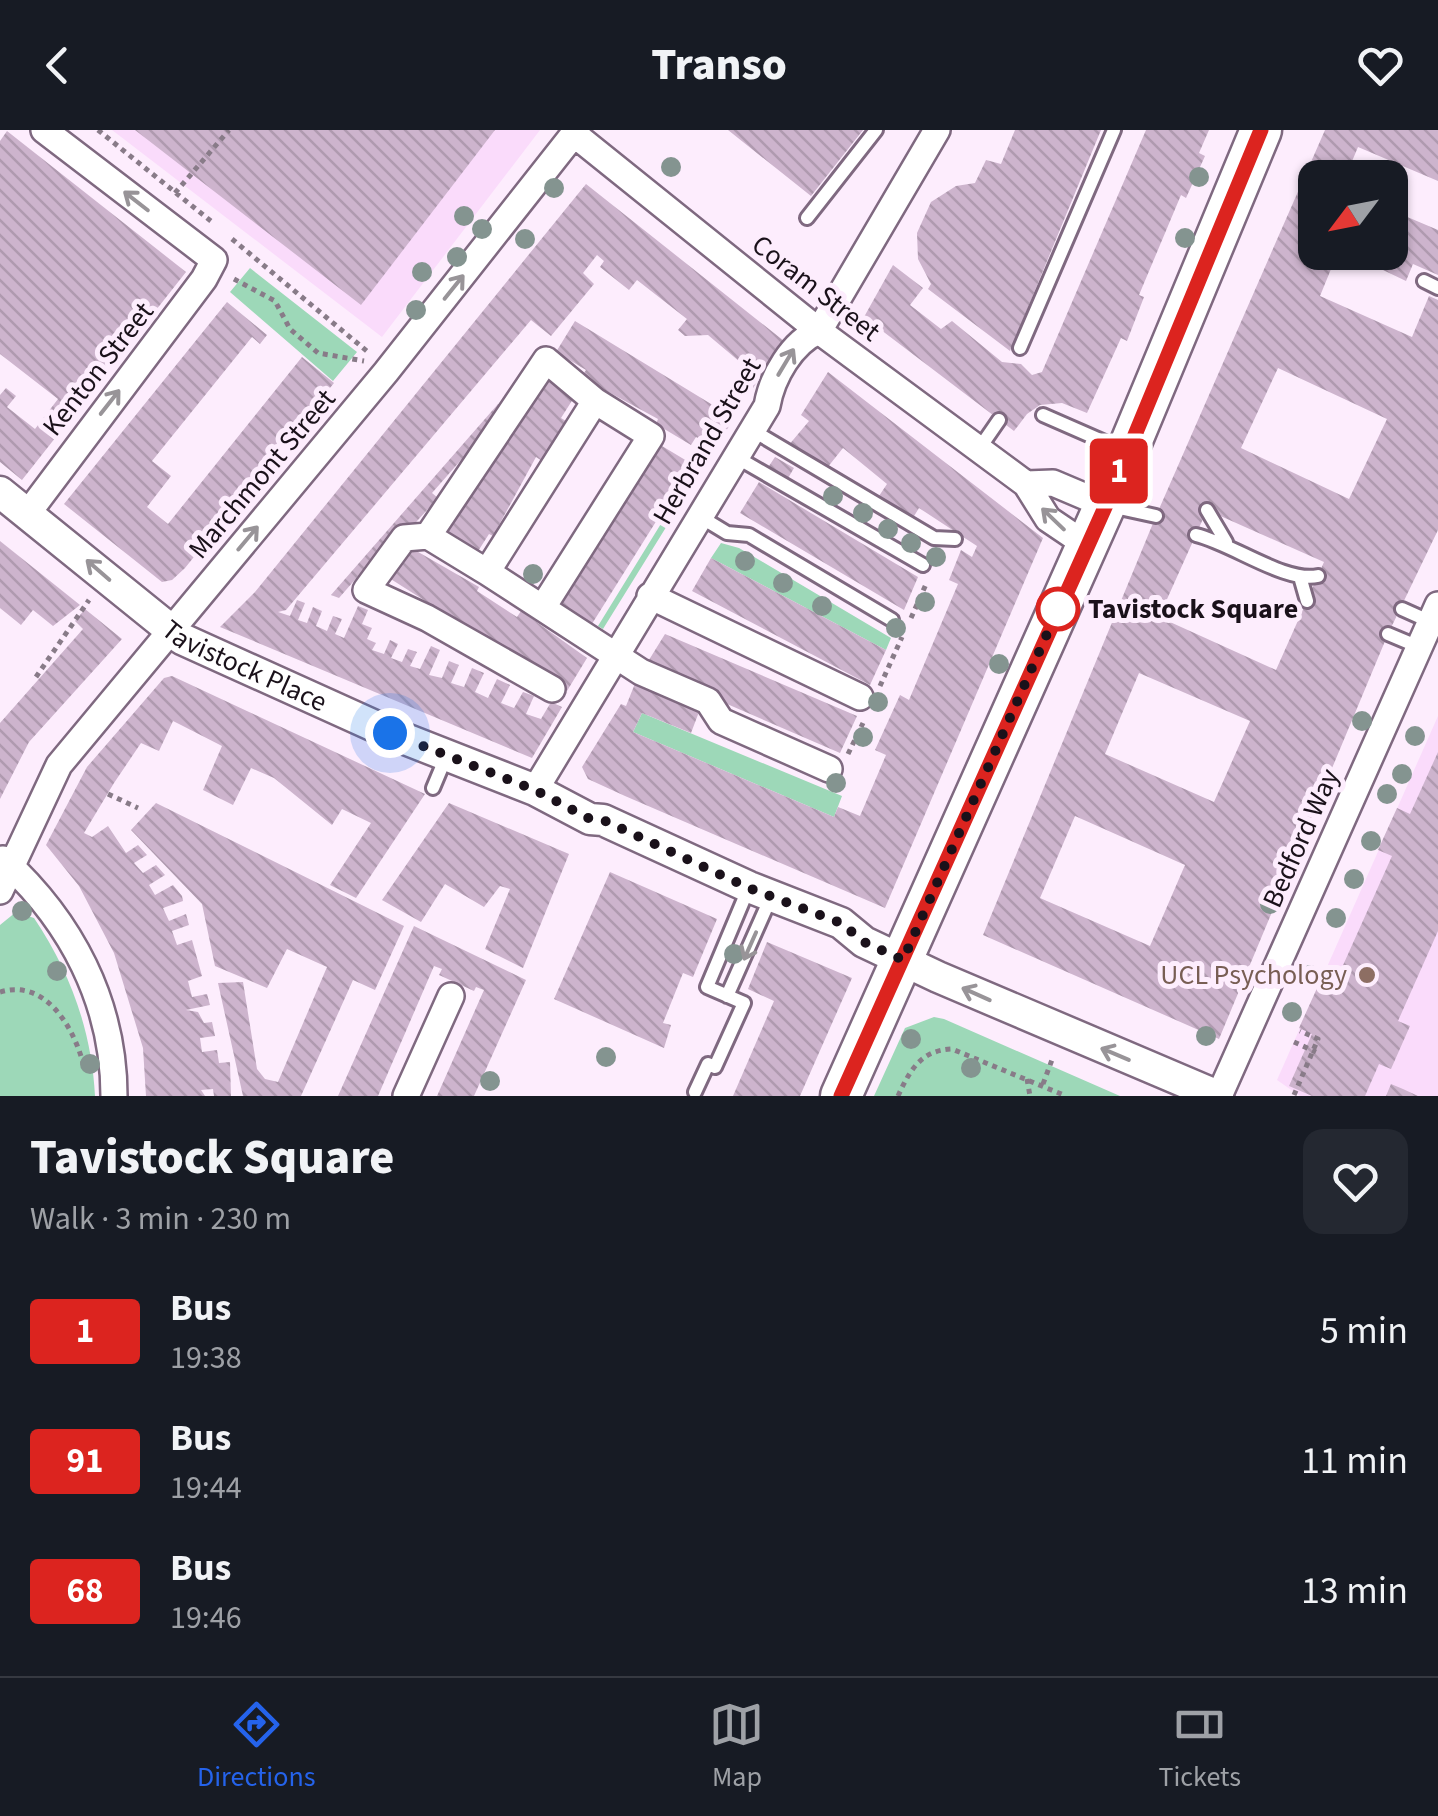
<!DOCTYPE html>
<meta charset="utf-8">
<style>
:root{--surface:#171b24;--page:#242831;--text:#f1f3f6;--muted:#9ea1a6;--line:#363941;--accent:#2563eb}
body{margin:0;font-family:"Source Sans 3",sans-serif;background:var(--page);color:var(--text);height:100vh;display:flex;flex-direction:column;font-size:38px;white-space:nowrap}
*{box-sizing:border-box;margin:0}
p{font-size:32px;color:var(--muted)}
.icon{flex:none;width:55px;height:55px;fill:none;stroke:currentColor;stroke-width:2;stroke-linecap:round;stroke-linejoin:round}
.map{position:relative;height:966px;overflow:hidden}
.drawer{display:flex;flex-direction:column;background:var(--surface);flex:1}
.drawer>*{flex:none}
.badge{padding:0 20px;border-radius:8px;font-size:35px;line-height:65px}
.needle{width:65px;rotate:238deg}
.fabs{position:absolute;left:1298px;top:30px;display:grid;gap:20px}
.fabs a{display:grid;place-items:center;width:110px;height:110px;border-radius:20px;background:var(--surface);box-shadow:0 2px 8px #0004;font-size:50px}
.you{position:absolute;width:50px;height:50px;margin:-25px;border:8px solid #fff;border-radius:50%;background:#1a73e8;box-shadow:0 0 0 15px #1a73e833}
.map>.badge{position:absolute;translate:-50% -50%;box-shadow:0 0 0 5px #fff}
.round{display:grid;place-items:center;flex:none;width:105px;height:105px;border-radius:20px;background:var(--page)}
.headline{display:flex;align-items:center;justify-content:space-between;height:170px;padding:0 30px}
h1{font-size:48px;font-weight:800;line-height:75px}
ul{padding:0;list-style:none}
li{display:flex;align-items:center;gap:30px;height:130px;padding:0 30px}
li div{flex:1}
li b{display:block;font-size:38px}
li em{font-style:normal}
li .badge{min-width:110px;font-weight:700;text-align:center}
header{display:flex;justify-content:space-between;align-items:center;height:130px;padding:0 30px;background:var(--surface);font-size:45px;font-weight:800}
.menu{display:flex;justify-content:space-around;align-items:center;height:140px;border-top:2px solid var(--line);background:var(--surface);font-size:28px;color:var(--muted)}
.menu a{display:grid;justify-items:center;gap:5px}
.menu .active{color:var(--accent)}
.map>svg:first-child{display:block}
</style>
<header><svg class="icon" aria-label="back" viewBox="0 0 24 24"><path d="M15 5l-7 7 7 7"/></svg>Transo<svg class="icon" aria-label="heart" viewBox="0 0 24 24"><path d="M12 20l-8-8c-3-5 5-10 8-4 3-6 11-1 8 4z"/></svg></header>
<div class="map">
<svg width="1438" height="966" viewBox="0 0 1438 966">
<defs>
<pattern id="building-back-hatch" width="6" height="6" patternUnits="userSpaceOnUse" patternTransform="scale(2.5)"><rect width="6" height="6" fill="#cdb4cd"/><path d="M-1 5l2 2M0 0l6 6M5-1l2 2" fill="none" stroke="#af9aaf"/></pattern>
</defs>
<rect width="100%" height="100%" fill="#fdedfd"/>
<path fill="#fadbfb" d="M112,0H540L382,207Z
M1438,586V966H1300L1277,950Z"/>
<path fill="#9dd8b8" d="M250,138L357,222L333,251L230,162Z
M699,332L704,336L603,499L598,496Z
M721,413L739,418L891,508L886,520L711,428Z
M642,583L842,666L834,687L633,602Z
M16,782L34,788C70,841 92,902 95,966H0V795Z
M934,887L944,889L1120,966H874L905,898Z"/>
<path fill="url(#building-back-hatch)" fill-rule="evenodd" d="M135,0H495L361,175Z
M728,0H863L811,66Z
M1015,0H1101L1010,221L928,159L931,154L918,129L917,103L931,72L956,56L975,53L986,30L1001,34Z
M1146,0H1209L1199,23L1205,26L1186,68L1181,65L1139,165L1144,167L1127,211L1121,208L1087,283L1062,273L1040,275L1027,284L1014,301L864,187L893,135L923,158L910,175L941,199L952,191L1002,232L1021,234L1032,245L1042,242Z
M1325,0H1438V51L1358,17L1345,48H1315V122H1338L1320,166L1412,207L1429,166L1438,170V400L1388,504L1219,909L983,805L1156,386ZM1278,238L1387,289L1349,369L1241,318ZM1207,380L1324,432L1276,540L1159,487ZM1139,543L1250,591L1214,672L1105,624ZM1075,686L1185,735L1150,816L1040,768Z
M7,1L186,142L22,350L0,332V265L6,258L16,266L7,277L35,299L58,269L0,224V11Z
M586,54L784,211L751,261L738,249L746,237L708,205L685,206L678,200L687,189L637,150L629,160L600,137L604,131L597,125L583,143L594,154L551,206L531,190L286,480L278,482L290,486L297,470L305,473L298,490L307,493L313,477L322,481L316,496L327,501L333,486L342,489L335,504L344,508L358,476L368,480L362,494L372,498L367,509L376,513L372,520L384,524L390,510L398,514L391,528L402,532L408,519L417,522L410,536L420,539L431,516L440,520L429,545L442,548L449,531L459,535L451,553L464,557L472,538L484,543L475,562L488,568L497,549L510,555L501,573L514,578L523,562L534,566L526,584L541,589L551,572L562,577L532,628L220,497L255,462Z
M1405,86L1438,100V145L1413,134L1406,151L1383,140Z
M227,172L267,205L260,214L252,207L152,331L171,346L147,377L168,394L302,227L334,253L185,438L172,450L162,452L64,374Z
M575,191L734,288L715,319L696,307L691,315L656,294L658,289L581,247L586,240L556,222Z
M828,242L1043,408L885,778L625,666L588,649L582,637L621,574L626,576L638,546L702,574L691,603L642,583L633,602L834,687L838,677L860,686L886,625L875,620L900,565L909,570L958,454L949,450L961,420L972,427L977,416L919,378L911,391L877,369L887,354L843,318L827,338L788,316L809,291L801,285Z
M543,246L575,266L561,288L566,291L542,331L536,327L493,406L489,404L475,426L444,406Z
M498,274L505,280L432,363L438,368L407,402L401,397L339,468L331,465Z
M662,316L692,334L590,497L559,477L622,379L617,375Z
M775,327L794,338L787,350L767,339Z
M759,352L918,447L904,480L740,383Z
M0,411L80,475L53,496L33,480L21,495L0,478Z
M406,415L479,457L477,461L517,487L521,481L587,528L567,561L386,446Z
M711,428L886,520L870,555L692,461Z
M85,479L122,509L29,612L0,669V593L83,499L75,491Z
M665,504L857,586L840,623L644,538Z
M172,546L425,664L356,768L330,755L371,693L342,679L332,695L274,648L251,638L233,675L203,660L222,616L181,595L173,591L159,621L141,613L114,653L84,703L92,707L108,696L126,723L138,715L147,725L134,733L143,743L156,735L165,745L149,755L155,765L173,755L182,766L183,771L163,778L169,791L186,784L189,795L172,801L177,815L192,810L202,846L188,851L192,867L207,864L210,875L186,880L198,882L204,893L212,892L215,906L200,908L202,922L217,920L219,933L230,932L231,966H214L213,959L201,960L205,966H146L143,918L114,823L79,756L46,715L87,637L164,548Z
M1438,622V801L1398,891L1410,896L1391,939L1379,934L1365,966H1312L1289,956L1312,904L1299,898L1318,856L1331,862L1392,726L1378,720L1397,678L1410,684Z
M156,673L404,796L375,860L353,850L301,966H243L218,853L243,852L257,939L265,949L278,952L327,837L287,819L267,858L215,836L202,774L131,700Z
M449,673L569,724L523,838L485,819L510,759L500,756L484,777L445,754L421,792L382,770Z
M610,742L717,789L693,847L683,843L663,893L671,895L664,918L554,869Z
M414,796L526,850L474,966H437L484,860L476,857L474,861L439,845L442,839L434,836L378,966H338Z
M767,812L852,848L800,966H733L774,871L748,859Z
M1391,954L1403,959L1418,966H1386Z"/>
<g fill="none" stroke-linecap="round" stroke-linejoin="round">
<defs>
<path id="service" d="M807,88L876,0
M1424,151L1438,158
M1020,218L1114,0
M1043,285L1123,320
M752,300L934,408L955,409
M979,319L999,290
M736,327L923,435
M1110,376L1156,386
M1207,380L1226,412
M699,386L727,403L749,405L892,490
M1196,405C1233,414 1285,453 1318,446
M1301,450L1307,471
M1402,479L1431,492
M1388,504L1419,517
M433,658L446,627
M727,866L771,767
M695,962L708,934L715,937L744,873L707,857L749,757"/>
<path id="minor" d="M574,4L819,201L1026,354L1048,389L1088,416
M595,271L487,442L641,542L708,571L721,591L829,639
M1026,354L1053,353L1105,375
M28,383L204,149L214,130L44,0
M428,406L404,408L366,460L427,488L552,559
M487,442L428,406L546,230L595,271L651,306L543,477
M650,466L860,567
M535,660L767,276C772,247 792,212 819,201L937,0
M3,729C71,791 114,872 114,966
M0,761L59,635L386,242L577,0
M406,966L451,866
M1219,966L1438,475"/>
<g id="tertiary">
<path id="s1" d="M0,362L182,509L390,603L535,660L590,689L603,690L749,757L841,793L864,812L938,847L1218,966"/>
</g>
<path id="primary" d="M841,966L1105,375L1261,0"/>
</defs>
<use href="#service" stroke="#7f6980" stroke-width="18"/>
<use href="#minor" stroke="#7f6980" stroke-width="30"/>
<use href="#tertiary" stroke="#7f6980" stroke-width="35"/>
<use href="#primary" stroke="#7f6980" stroke-width="45"/>
<path stroke="#887b88" stroke-width="5" stroke-dasharray="5 5" stroke-linecap="butt" d="M98,0L212,92
M175,63L229,0
M232,109L368,222
M234,149L275,171L290,199L318,223L364,231
M911,488L927,452
M36,547L89,470
M880,556L902,507
M848,624L863,593
M108,664L138,678
M0,862C46,848 75,899 84,937
M1294,912L1316,922
M1027,949L1030,966
M1043,954L1053,927
M1294,965L1318,909L1300,901
M898,966C910,940 921,920 952,919L1066,966"/>
<use href="#service" stroke="#fff" stroke-width="12"/>
<use href="#minor" stroke="#fff" stroke-width="25"/>
<use href="#tertiary" stroke="#fff" stroke-width="30"/>
<use href="#primary" stroke="#fff" stroke-width="40"/>
</g>
<g fill="#849490">
<circle cx="671" cy="37" r="10"/>
<circle cx="1199" cy="47" r="10"/>
<circle cx="554" cy="58" r="10"/>
<circle cx="464" cy="86" r="10"/>
<circle cx="482" cy="99" r="10"/>
<circle cx="1185" cy="108" r="10"/>
<circle cx="525" cy="109" r="10"/>
<circle cx="457" cy="127" r="10"/>
<circle cx="422" cy="142" r="10"/>
<circle cx="416" cy="180" r="10"/>
<circle cx="833" cy="366" r="10"/>
<circle cx="863" cy="383" r="10"/>
<circle cx="888" cy="399" r="10"/>
<circle cx="911" cy="413" r="10"/>
<circle cx="936" cy="427" r="10"/>
<circle cx="745" cy="431" r="10"/>
<circle cx="533" cy="444" r="10"/>
<circle cx="783" cy="453" r="10"/>
<circle cx="925" cy="472" r="10"/>
<circle cx="822" cy="476" r="10"/>
<circle cx="896" cy="498" r="10"/>
<circle cx="999" cy="534" r="10"/>
<circle cx="878" cy="572" r="10"/>
<circle cx="1362" cy="591" r="10"/>
<circle cx="1415" cy="606" r="10"/>
<circle cx="863" cy="607" r="10"/>
<circle cx="1402" cy="644" r="10"/>
<circle cx="836" cy="653" r="10"/>
<circle cx="1387" cy="664" r="10"/>
<circle cx="1371" cy="711" r="10"/>
<circle cx="1354" cy="749" r="10"/>
<circle cx="1270" cy="774" r="10"/>
<circle cx="22" cy="781" r="10"/>
<circle cx="1336" cy="788" r="10"/>
<circle cx="734" cy="824" r="10"/>
<circle cx="57" cy="841" r="10"/>
<circle cx="1310" cy="845" r="10"/>
<circle cx="1292" cy="882" r="10"/>
<circle cx="1206" cy="906" r="10"/>
<circle cx="911" cy="909" r="10"/>
<circle cx="606" cy="927" r="10"/>
<circle cx="90" cy="934" r="10"/>
<circle cx="971" cy="938" r="10"/>
<circle cx="490" cy="951" r="10"/>
</g>
<defs><path id="oneway-shaft" d="M-6 0H5M1.5-3L5.5 0L1.5 3" fill="none" stroke-width="1.6" stroke-linecap="round" stroke-linejoin="round" transform="scale(2.5)"/></defs>
<g stroke="#989498">
<use href="#oneway-shaft" transform="translate(136 71) rotate(-142)"/>
<use href="#oneway-shaft" transform="translate(454 157) rotate(-51)"/>
<use href="#oneway-shaft" transform="translate(786 232) rotate(-59)"/>
<use href="#oneway-shaft" transform="translate(110 272) rotate(-52)"/>
<use href="#oneway-shaft" transform="translate(1053 389) rotate(-136)"/>
<use href="#oneway-shaft" transform="translate(248 408) rotate(-50)"/>
<use href="#oneway-shaft" transform="translate(98 440) rotate(-139)"/>
<use href="#oneway-shaft" transform="translate(750 816) rotate(114)"/>
<use href="#oneway-shaft" transform="translate(976 864) rotate(-156)"/>
<use href="#oneway-shaft" transform="translate(1115 924) rotate(-157)"/>
</g>
<g fill="none" stroke-linecap="round" stroke-linejoin="round">
<defs>
<path id="line" d="M841,966L1106,375L1261,0"/>
</defs>
<use href="#line" stroke="#fff" stroke-width="22"/>
<use href="#line" stroke="#dc241f" stroke-width="15"/>
<path stroke="#1a111a" stroke-width="10" stroke-dasharray="0 18" d="M390,603L535,660L590,689L603,690L749,758L841,793L864,812L903,830L1058,479"/>
</g>
<circle fill="#fff" stroke="#dc241f" stroke-width="5" cx="1058" cy="479" r="20"/>
<circle fill="#8d6e63" stroke="#fdedfd" stroke-width="4" cx="1367" cy="845" r="10"/>
<g text-anchor="middle" dominant-baseline="central" stroke-width="10" stroke-linejoin="round" paint-order="stroke">
<g font-size="28" fill="#1a111a" stroke="#fdedfd">
<text transform="translate(816 158) rotate(38)">Coram Street</text>
<text transform="translate(98 239) rotate(-52)">Kenton Street</text>
<text transform="translate(707 311) rotate(-60)">Herbrand Street</text>
<text transform="translate(262 344) rotate(-50)">Marchmont Street</text>
<text stroke="none"><textPath href="#s1" startOffset="302">Tavistock Place</textPath></text>
<text transform="translate(1301 708) rotate(-66)">Bedford Way</text>
</g>
<g font-size="28" font-weight="bold" fill="#1a111a" stroke="#fdedfd" text-anchor="start">
<text x="1088" y="479">Tavistock Square</text>
</g>
<g font-size="28" fill="#785e54" stroke="#fdedfd" text-anchor="end">
<text x="1347" y="845">UCL Psychology</text>
</g>
</g>
</svg>
<div class="fabs">
<a><svg class="needle" viewBox="-14 -14 28 28"><path d="M0-13l5 13h-10z" fill="#e53935"/><path d="M0 13l5-13h-10z" fill="#9ea1a6"/></svg></a>
</div>
<div class="you" style="left:390px;top:603px"></div>
<b class="badge" style="left:1119px;top:341px;background:#dc241f;color:#fff">1</b>
</div>
<section class="drawer">
<div class="headline"><div><h1>Tavistock Square</h1><p>Walk · 3 min · 230 m</p></div><a class="round"><svg class="icon" aria-label="heart" viewBox="0 0 24 24"><path d="M12 20l-8-8c-3-5 5-10 8-4 3-6 11-1 8 4z"/></svg></a></div>
<ul>
<li><span class="badge" style="background:#dc241f;color:#fff">1</span><div><b>Bus</b><p>19:38</p></div><em>5 min</em></li>
<li><span class="badge" style="background:#dc241f;color:#fff">91</span><div><b>Bus</b><p>19:44</p></div><em>11 min</em></li>
<li><span class="badge" style="background:#dc241f;color:#fff">68</span><div><b>Bus</b><p>19:46</p></div><em>13 min</em></li>
</ul>
</section>
<nav class="menu">
<a class="active"><svg class="icon" aria-label="directions" viewBox="0 0 24 24"><path d="M12 3l9 9-9 9-9-9zM9 14v-3h6M13 9l2 2-2 2"/></svg>Directions</a>
<a><svg class="icon" aria-label="map" viewBox="0 0 24 24"><path d="M3 6l6-2 6 2 6-2v14l-6 2-6-2-6 2zM9 4v14M15 6v14"/></svg>Map</a>
<a><svg class="icon" aria-label="tickets" viewBox="0 0 24 24"><path d="M3 7h18v10H3zM15 7v10"/></svg>Tickets</a>
</nav>
